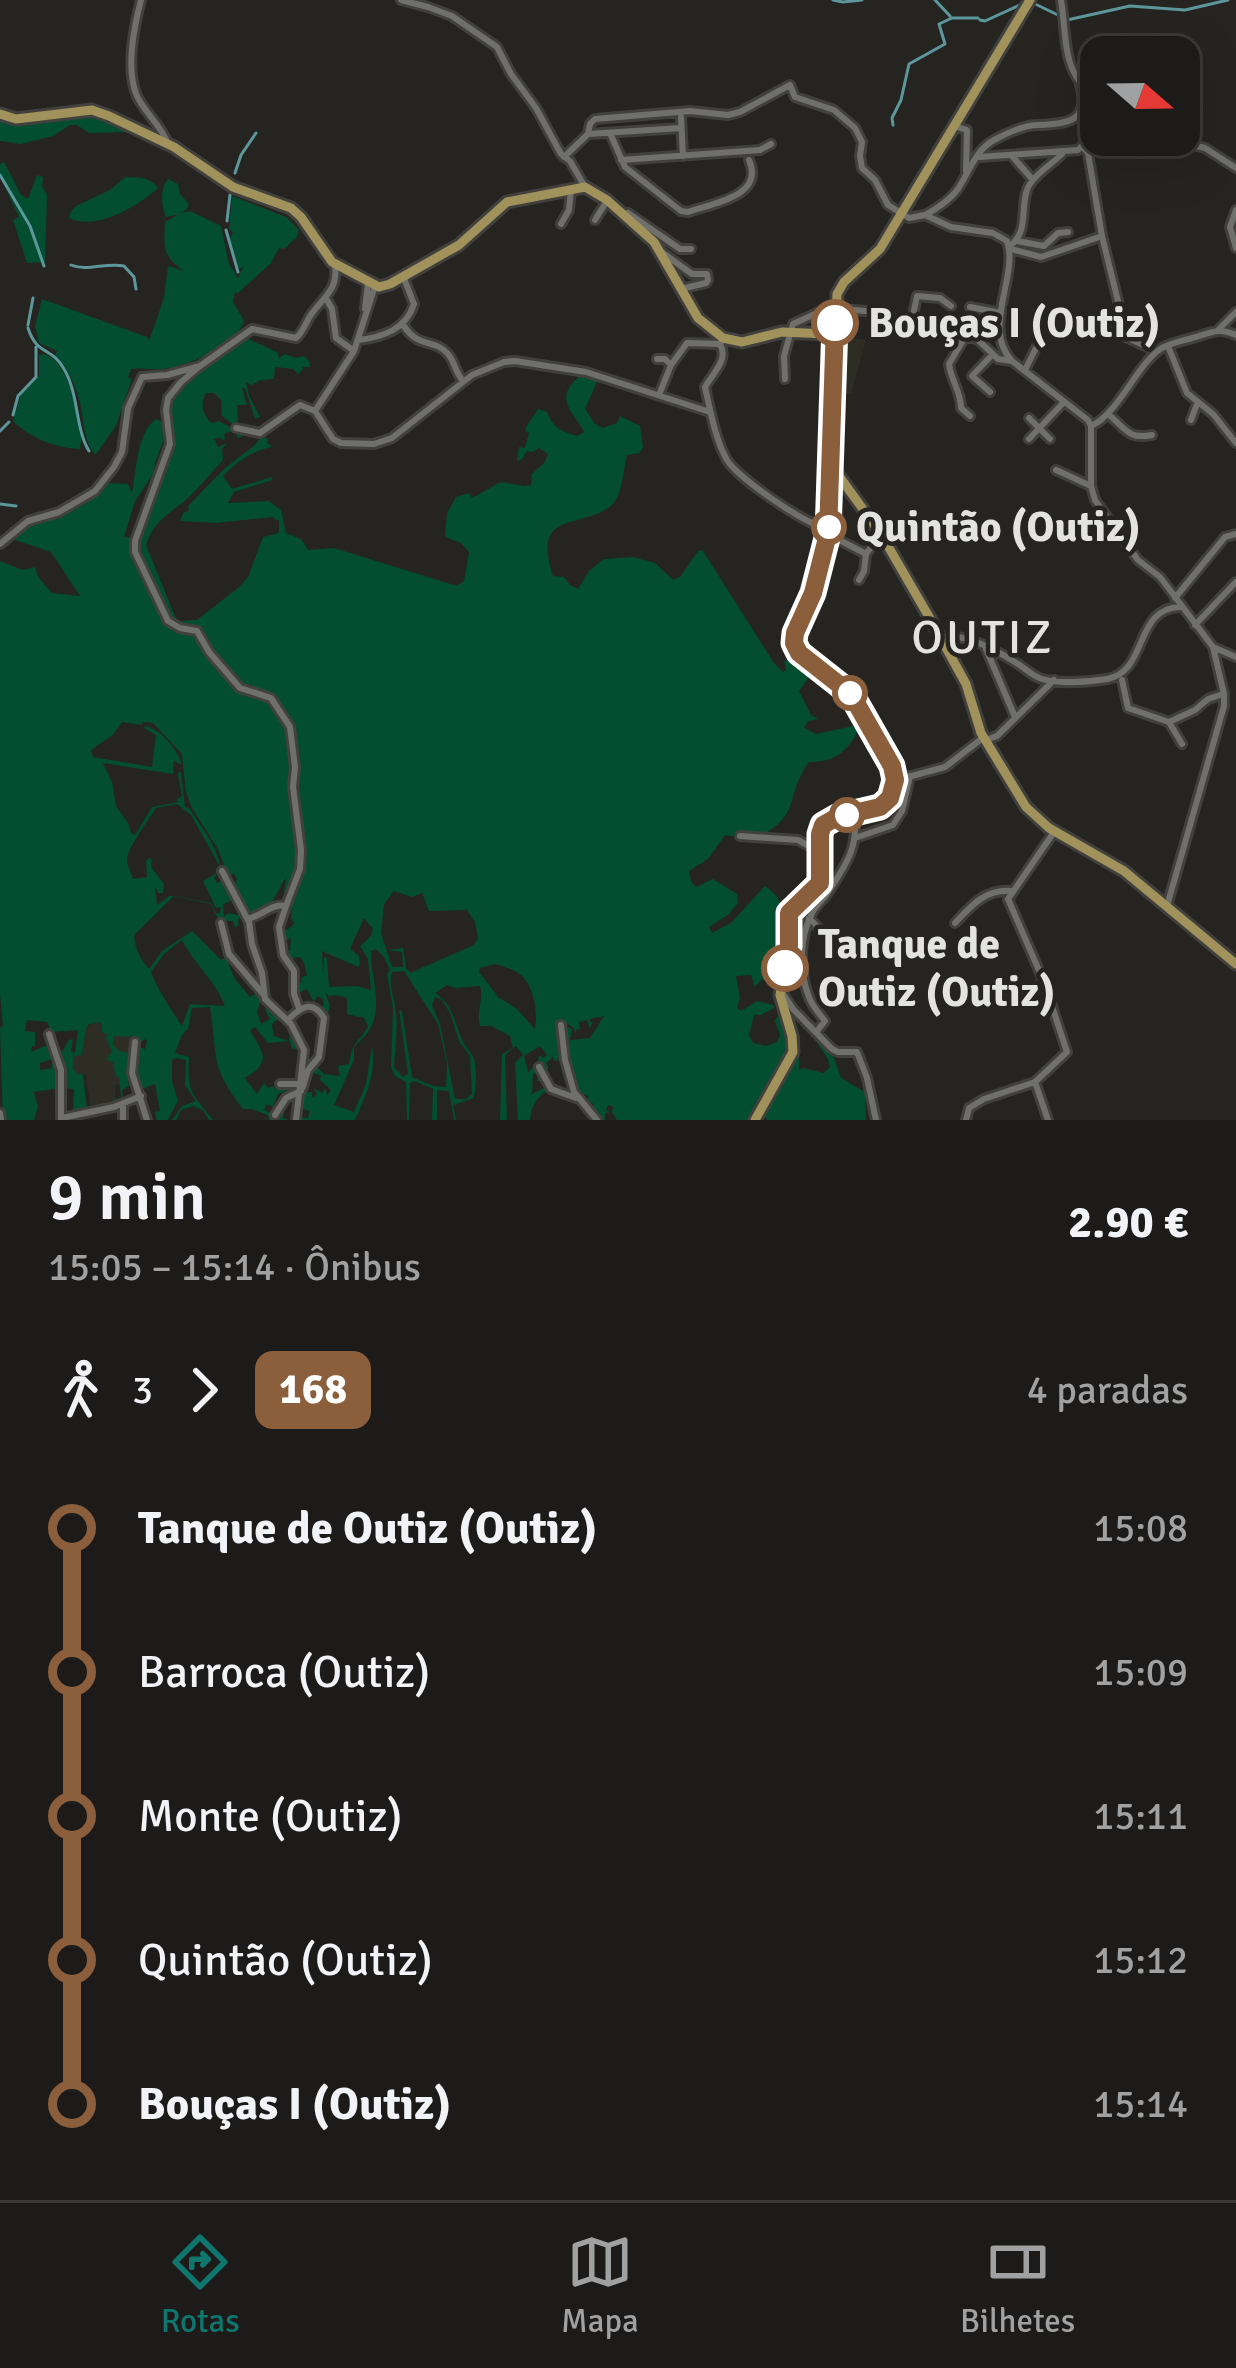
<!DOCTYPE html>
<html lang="pt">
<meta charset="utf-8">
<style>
:root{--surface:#1c1b19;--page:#252422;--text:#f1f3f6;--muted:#a0a1a2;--line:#3a3938;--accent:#0f766e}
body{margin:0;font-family:Signika,sans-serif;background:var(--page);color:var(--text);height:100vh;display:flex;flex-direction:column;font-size:45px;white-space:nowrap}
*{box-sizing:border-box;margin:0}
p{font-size:39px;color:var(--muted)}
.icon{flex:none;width:66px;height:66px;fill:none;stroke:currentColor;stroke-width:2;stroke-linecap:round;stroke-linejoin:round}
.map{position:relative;height:1120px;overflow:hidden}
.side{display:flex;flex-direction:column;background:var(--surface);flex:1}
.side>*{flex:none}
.badge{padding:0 24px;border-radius:18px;font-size:42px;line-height:78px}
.needle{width:78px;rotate:110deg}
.fabs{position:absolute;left:1080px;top:36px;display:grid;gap:24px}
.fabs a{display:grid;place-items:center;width:120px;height:120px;border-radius:24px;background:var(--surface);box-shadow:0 12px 48px #0002,0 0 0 3px var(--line);font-size:60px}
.map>.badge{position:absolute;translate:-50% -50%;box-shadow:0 0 0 6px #fff}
.legs{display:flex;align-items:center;gap:18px;height:132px;padding:0 48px;font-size:39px}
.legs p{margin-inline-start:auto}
.overview{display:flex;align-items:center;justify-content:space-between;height:204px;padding:0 48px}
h1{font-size:66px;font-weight:600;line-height:90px}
ul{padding:0 48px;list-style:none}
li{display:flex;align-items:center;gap:42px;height:144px;font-size:45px}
li i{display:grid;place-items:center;width:18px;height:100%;margin:0 15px;background:currentColor}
li i::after{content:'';width:30px;height:30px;margin:-15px;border:9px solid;border-radius:50%;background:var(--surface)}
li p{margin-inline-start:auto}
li:first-child i{background:linear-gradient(#0000 50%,currentColor 0)}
li:last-child i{background:linear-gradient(currentColor 50%,#0000 0)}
.tabs{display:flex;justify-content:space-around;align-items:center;height:168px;border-top:3px solid var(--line);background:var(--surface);font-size:33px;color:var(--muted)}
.tabs a{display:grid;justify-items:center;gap:6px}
.tabs .selected{color:var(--accent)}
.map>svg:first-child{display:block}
</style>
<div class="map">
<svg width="1236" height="1120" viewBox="0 0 1236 1120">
<rect width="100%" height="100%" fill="#252421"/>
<path fill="#2e2d23" d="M838,336L866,340L851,394L835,392Z
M94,1021L103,1022L113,1044L114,1035L135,1037L131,1062L119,1056L121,1084L115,1085V1103L111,1106L91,1108L86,1074L77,1075L73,1068L74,1055H82L86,1029Z"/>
<path fill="#034e30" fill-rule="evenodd" d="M97,113L161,142L160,146L126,132L89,133L77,125H70L53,136L21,144L0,141V116Z
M4,162L21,195L28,199L37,175L43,177L42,186L47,195L45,262L27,263L13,220L19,217L0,176V164Z
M125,177C139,177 150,177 158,188C137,207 96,231 69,218L70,213L76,206L110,190Z
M168,179L178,184L180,194L189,204L187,209L180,213L190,211L221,226L229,264L238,278L243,267L239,269L230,239L233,232L229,229L232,196L286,217L299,230L297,237L284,249L279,248L271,263L238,293L235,292L233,302L244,321C235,346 194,363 169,368C157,371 141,367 131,369L128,377L132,379L116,426L96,454H94C84,440 84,423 81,407C77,388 69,369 55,355L57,351L39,343L35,326L42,299L147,337L149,341L164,298L168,266L184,271C162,256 164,247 165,222L179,214L166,217C161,206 160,188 168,179Z
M244,337L277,352L279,358L285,354L296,358L304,356L310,362V367H302L303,369L298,374L293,369L275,367L274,379L261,380L251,385L246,382L249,396L260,417L255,419L245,388H242L247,405H237L238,423L235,426L222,416L221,400L214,393H206C200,404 202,413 211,423L219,421L235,430L248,433L238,438L234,430L224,434L225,439L222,440L220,437L214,439L218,447L227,443L222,449L223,460C212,472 202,484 190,496C172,513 154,519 146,545L176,619L181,621L197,620L239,587L248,577L263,537L279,533V521L272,517L216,523L180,521L183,513L189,511L188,506L225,468L255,445L262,436L268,439L267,442L272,447C251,451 237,462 223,476L232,489L272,477V480L234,492L228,503L269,501L281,510L286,533L301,539L308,550L334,548L457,586L464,581L469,552L461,543L445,537L447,513L456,497L469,493L472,498L501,482L525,486L531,485L532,474L544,463L548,454L539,448L533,452L527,451L522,459L517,461L519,447L525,448L529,433L525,431L526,427L538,409L547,412C553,428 561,431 577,436L584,432C579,420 559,404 569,388C572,382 578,379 582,373L599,377L585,409L595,424L603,428L617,423L620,416L640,426L643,448L639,453L627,455C623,470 623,499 608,508C577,529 532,511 553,576L564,577L570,585L578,589L589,571L604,559L633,557L655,563L673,580L680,577L699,550L703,551L774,663L783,672L786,670L784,662L791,657C783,642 787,630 797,617L790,642L794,651L815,669L799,691L811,715L818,719L808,721L804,728L816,734L853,726L858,731C846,753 834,762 809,762C783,798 804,816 753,840L725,835L708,859L689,871L691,881L696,887L713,879L737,894L738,903L729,914L709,927L712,933L731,923L765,886C798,907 784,953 778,986L762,979L755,987L751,975L736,976L740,998L737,1008L741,1011L757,1001L774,1005V1008L761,1015H754L749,1035L753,1043L766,1046L777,1042L780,1035L775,1021L777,1017L782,1016L792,1043L790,1057L752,1120H617L612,1112L613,1107L608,1105L606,1110L610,1112L605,1113V1120H598L595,1114L598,1111L592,1107L594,1104L589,1102L587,1105L580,1099L586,1100L589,1096L583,1094L578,1096L566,1060L564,1029L568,1027L572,1029L570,1040L590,1038L604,1016L590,1019V1022H593L590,1029L587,1020L579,1022L580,1029L576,1030V1034L573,1027L563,1023L564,1020L560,1021L562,1058L557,1057L559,1060L555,1061L553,1057L546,1063L549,1068L546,1070L541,1067L538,1059L540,1055L543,1058L547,1055L540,1046L524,1056L528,1072L537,1064L540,1072L533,1074L532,1094L545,1087L541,1081H537L539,1076H542L548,1090C538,1096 531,1105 530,1120H518L515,1063L523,1055L516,1046L505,1055L507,1120H500L502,1054L513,1048L510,1036L491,1026H480C476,1010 484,999 480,986L455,988L447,985L435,993C454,1005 454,1023 463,1042C466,1047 472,1053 474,1059C477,1070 476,1087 474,1098L453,1105L456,1120H454L449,1091L437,1090V1120H432L433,1089L415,1081L410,1083L409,1120H407L406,1082L395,1076L391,1067L393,1009L387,974L390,970L384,957L376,949L371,951C370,977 385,1007 368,1032C364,1038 358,1042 354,1047V1060L334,1105L354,1112L366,1084L372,1046C377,1073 366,1095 355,1120H298L297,1117L308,1118L310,1111L299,1108L303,1092H312V1098L317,1094L314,1088L322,1093L326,1088L327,1096L331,1090L320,1080L321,1075L312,1073L317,1067L324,1074L340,1076L338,1066L349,1064C353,1038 358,1045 368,1026L364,1018L347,1014V998L336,995L329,996L325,992L330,1006L327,1016L319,1007L324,1005L323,999L317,996L314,1002L307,989L298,993L302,1003L308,1001L309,1004L300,1005L296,996L297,994H295V984L302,982L301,978L307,975L304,963L300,957L294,958L291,964L284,950H290L291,938L283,942L281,922L287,921L285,926H281L287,930L294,924L291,918L292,904H289C292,890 300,884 302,871C305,845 300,823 297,798C293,765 303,727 276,701C267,691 254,692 243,686C224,675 208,647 198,628L172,622L165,614L137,549L138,537C149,509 172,466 172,437C173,419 164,407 174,391ZM394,891L412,897L422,893L429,911L467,910L475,922L478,938L474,945L410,973L406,968L403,948L388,950L402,952L403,967H392L381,933L384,904ZM364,918L373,929L370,937L360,946L368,959L371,990L357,986L329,987L327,958L324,957L323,975L322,951L358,967L360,964L359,956L350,949ZM495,964C501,966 509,968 515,971C534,981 538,1010 535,1029L516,1008L498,997L479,972L480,968ZM404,971L438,1024L447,1063L446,1087L433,1086L412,1077L402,1011L399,1010L408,1074L403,1077L394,1067C395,1049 398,1031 396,1013C395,998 388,986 392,972ZM435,997L442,1000L450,1013L459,1041L470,1056L472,1094L466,1099H455L440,1024L432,1005Z
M44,354C51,357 54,358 59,365C73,384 85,426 80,449C56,448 30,438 13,421L22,392L39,376V355Z
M156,419L164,423L163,442L155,463L154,473L135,501L124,537L133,538L135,558L160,613L169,625L194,633L235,685L271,701L288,729L298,829V860L296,867L299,869L288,895L284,894L286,877C275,894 271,915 248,916L234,890L237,879L234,874L228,876L218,849L192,808L186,792L182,754L153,723L143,722L141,725L122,722L113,735L91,750L93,757L152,767L156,735L144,728L146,726C160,729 179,751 182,765L174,761L173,774L103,763L112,782L116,806L128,823L131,833L135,835L152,807L179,802L176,800L182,796L178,775L179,772H181L185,807L189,808C203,829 220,850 222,875L218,872L214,878L217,883L224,879L235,898L223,905L224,916L229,913L237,915L243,911L244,914L239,916L238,926L235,927L233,921H219L211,904L174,896L134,935C135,949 140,959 149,969L162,951L192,931L221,960L228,956L231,959L228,963L235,979L250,997L259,992L258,997L261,1000L257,1012L261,1024L270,1019L265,1010L267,1004L286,1019L274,1021L272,1026L274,1036L289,1041L290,1031L293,1030L301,1048L292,1049L290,1041L268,1043L255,1027L250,1031C265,1054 271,1062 245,1078L257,1094L264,1083L268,1088L274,1086L275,1089L291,1085L286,1091L278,1094L273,1107L267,1104L264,1109L275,1117L281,1107L284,1110L283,1118L288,1120H269L268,1115L251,1109H243C209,1065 218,1058 210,1007L192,1008L188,1029L182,1035L175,1053L189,1057C187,1092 191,1092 213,1120H209L203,1110L193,1106L181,1110L176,1120H172L182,1106L196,1101L185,1085L186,1060L176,1058L172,1060V1081L178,1101L168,1120H157L155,1112L160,1111L155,1084L140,1090L135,1080L136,1050L139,1047L145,1049L147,1041L145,1039L138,1044L134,1037L114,1036L113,1044L119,1051L132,1053V1078L128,1081L129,1086L122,1090L123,1101L115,1103L114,1099L121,1098L119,1077H116L113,1062L106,1060L112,1051L106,1039L107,1034L102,1032V1022L89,1024L86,1029L82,1055L74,1056L73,1068L77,1074H83L87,1109L73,1113L74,1089L64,1088L60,1055L69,1040L73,1039L71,1052L75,1053L78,1030L51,1032L47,1022L27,1020L25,1031L35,1032V1046H32L31,1052L45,1046L52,1047L56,1058L40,1063V1070L52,1068V1062L57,1060L61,1088L34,1092L38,1107L34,1120H3L0,1028L3,1026L0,995V561L23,570L35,567L38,577L52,593L80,596L51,552L15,540V533L29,522L58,514L105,483L128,484L132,493C137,469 136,434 156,419ZM177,804L191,815L219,865L220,871L203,881L216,908L221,907L220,913L217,914L211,903L175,896H169L157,905L155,886L158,893H163L164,884L151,867L152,859L149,858L146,861L147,877L133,879C132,873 127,867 127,860C126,850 150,818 156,808ZM182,940C194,964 215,980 225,1006L190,1004L182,1026C175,1016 154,983 151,972L164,954Z
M789,1015C800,1033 800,1049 799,1070L803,1068L824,1073L830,1067L828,1059L800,1018L825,1043L833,1055L841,1078L865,1092L866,1120H767L762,1111L792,1062Z"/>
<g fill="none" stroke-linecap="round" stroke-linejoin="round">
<path stroke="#5d979b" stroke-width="3" d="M833,0L843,2L862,0
M935,0L950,16
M1031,2L1060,16
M980,20L985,21L1022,4
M1067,20L1130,6L1185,10L1228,0
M893,125L892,118L901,100L909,64L945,44L939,24L952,18H978
M235,173L241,155L256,133
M0,175L30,226L44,266
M227,221L230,195
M226,230L238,272
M71,265C87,272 106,262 124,266L134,277L136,289
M28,325L33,298
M28,328C37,356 51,346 64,369C79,394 75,428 89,451
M13,415L18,396L36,377V347
M0,431L9,422
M0,504L16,506"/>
<defs>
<path id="minor" d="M141,0C134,27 125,69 137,96C145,113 161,125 168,144
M401,0L428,7L452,16L497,47L511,74L536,108L561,154L570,161L585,187
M1061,0C1068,43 1060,74 1101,101
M681,117L683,156
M954,126L967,130L966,171
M610,133L625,167L681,211L688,212C714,203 765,196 749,160
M588,134L681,128
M1154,135L1205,148L1236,168
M1083,147L1088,153L1102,236
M1088,152L1123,143L1138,135
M1012,156L1033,180
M564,157L588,134L590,124L595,119L690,111L728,115L740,112L790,85L795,97L834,110L855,128L862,142L860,156L862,168L875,180L888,205L909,218L925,215L951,227L993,233L1007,241C1019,276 981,328 1012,361L1088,420L1091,426V486L1095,500L1138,560L1160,577L1213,647L1224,694V706L1167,906
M979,157L1078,150C1092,139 1084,127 1079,114
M621,160L760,150L771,144
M1236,210L1230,227L1236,248
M628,213L680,249H691
M925,215C938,208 954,197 961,184C970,169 977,149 994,140C1007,133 1024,125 1038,125C1069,124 1090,121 1080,84
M595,220L608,199
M561,224L569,210L571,189
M1017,241L1044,246L1058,233L1068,232
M1010,246C1029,231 1020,210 1027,190C1031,177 1052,164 1062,154
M1011,249L1041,257L1102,236L1125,330
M663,253L692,274H707L708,280L706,283L681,289
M375,286L354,351L315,411L333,439L341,443L374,444L392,438L472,375L504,362L515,361L586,372L710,412
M327,300L332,309L336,338L354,351
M970,307L1001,313
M365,309L368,283
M1095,323L1150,348
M911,325L917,296L940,298L951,306
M404,326C419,349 434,338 448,354C455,362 455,372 463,381
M1219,329L1236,312
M965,337L949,364C951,381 961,391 961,408L970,416
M723,338L720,344C729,360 713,373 705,387C710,409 715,439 727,460C738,478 807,526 829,529
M358,340C384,337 406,329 414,304L403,276
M1168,346L1187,393L1213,414L1236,443
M657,359H665L671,365L659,395
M671,365L687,343L720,344
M200,366L181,382L168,398L166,410L170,444L135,541V552L168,621L180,628L197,631L209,652L240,688L271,698L290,727L295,767L293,787L301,850L300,869L286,906
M1025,370L1038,344
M785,379L784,356L793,324L828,308L866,311L939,332L977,339L998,359L1012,361
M990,392L972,376L992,355
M1108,414C1125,428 1128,440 1152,435
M1029,418L1050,439
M1191,420L1197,404
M1091,426C1118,415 1138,362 1162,348C1173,342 1187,340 1199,336C1214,331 1221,328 1236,335
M236,428L260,433L300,405L315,411
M1029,439L1064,402
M1056,470L1091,486
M828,534L866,554L881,534
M0,544L28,521L59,512L95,491L114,467L122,452L128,408L142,377L167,375L200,366L252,329L296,338C305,330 306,320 313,312C326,295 338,289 335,265
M859,580L864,571L866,554
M1175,598L1225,537L1236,534
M1195,625L1236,582
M940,637C965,632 998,651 1018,664C1026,669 1032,676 1042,679C1060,684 1088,682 1107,679C1148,672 1134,608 1180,607
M1213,647L1236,657
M986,649L1015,717
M1122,680L1128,708L1169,722
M1169,722L1195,710L1208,699L1223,694
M1169,722L1182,744
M986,740L997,736L1054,680
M877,811L886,812L894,804L904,778L945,767L984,737
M740,836L798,840L820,852
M858,837L893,825L902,811L910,776
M222,871L249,922L252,944L262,973L265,999L291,1024L304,1050L296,1120
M809,918C836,945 835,952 875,951
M248,919C263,915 272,903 286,906L279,927L283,955L294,971V994L299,1008
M221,923L229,954L263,994
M955,923C972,905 985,889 1012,891
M783,994L793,1009L832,1049L838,1052H857L867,1078L876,1120
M1008,1000L1044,982
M288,1020C301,1006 313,1000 324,1018L319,1057L308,1070L303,1087
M561,1025L565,1060L574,1092L597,1120
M817,1031L825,1021C819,1013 812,1006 809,997C799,973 799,938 812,913C816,905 824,899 829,891C845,866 861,844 853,813
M49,1034L61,1070V1118
M135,1042L132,1073L147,1120
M539,1067L551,1089L576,1098
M1035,1082L1048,1120
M280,1084H296
M0,1113L1,1120
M275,1115L286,1098L301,1091
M62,1118L114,1107L141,1096
M123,1120V1104
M966,1120L969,1108L984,1099L1035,1082L1067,1052L1044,982L1008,899L1054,832"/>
<path id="major" d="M0,114L16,119L92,110L109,116L174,147L233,187L291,208L301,217L332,262L379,287L390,284L459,245L507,202L585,187L607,200L654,242L698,318L723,338L742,342L782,332L827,334L834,337
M831,472L839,476L881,534L932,622L966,684L981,733L1026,807L1049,828L1124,871L1236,964
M755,1120L793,1052L792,1036L780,995L789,946V914L819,884L821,827C839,809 873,820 889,799C894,792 896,781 894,772C890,755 860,703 848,691C831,674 801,665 794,641L814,588L828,534L837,294L844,282L880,249L1030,0"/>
</defs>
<use href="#minor" stroke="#41403d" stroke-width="12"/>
<use href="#major" stroke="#41403d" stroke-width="15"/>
<use href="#minor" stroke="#6f6f6b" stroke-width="6"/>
<use href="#major" stroke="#a0925a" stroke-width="9"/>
</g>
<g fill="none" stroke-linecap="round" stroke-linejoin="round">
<defs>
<path id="line-1" d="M785,968L789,946V913L820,883V834L823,825L837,817L880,807L890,798L895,780L892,766L851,694L799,653L794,643L795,633L813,593L828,534L835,323"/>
</defs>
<use href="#line-1" stroke="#fff" stroke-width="27"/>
<use href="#line-1" stroke="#8b5e3c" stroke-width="18"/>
</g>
<g fill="#fff" stroke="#8b5e3c" stroke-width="6">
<circle cx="835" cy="323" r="21"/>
<circle cx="829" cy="527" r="15"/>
<circle cx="850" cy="693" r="15"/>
<circle cx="847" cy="815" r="15"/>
<circle cx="785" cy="968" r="21"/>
</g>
<g text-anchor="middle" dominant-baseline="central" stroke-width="9" stroke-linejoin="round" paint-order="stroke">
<g font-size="42" font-weight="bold" fill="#e3e3e0" stroke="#252421" text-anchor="start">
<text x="868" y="323">Bouças I (Outiz)</text>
<text x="856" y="527">Quintão (Outiz)</text>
<text x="818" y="944">Tanque de<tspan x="818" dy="48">Outiz (Outiz)</tspan></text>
</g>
<g font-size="48" letter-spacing="3" fill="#e3e3e0" stroke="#252421">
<text x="983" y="637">OUTIZ</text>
</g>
</g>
</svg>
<div class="fabs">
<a><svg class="needle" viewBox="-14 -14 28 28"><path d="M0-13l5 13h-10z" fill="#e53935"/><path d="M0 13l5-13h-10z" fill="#a0a1a2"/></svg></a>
</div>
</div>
<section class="side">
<div class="overview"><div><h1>9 min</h1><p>15:05 – 15:14 · Ônibus</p></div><b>2.90 €</b></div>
<div class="legs"><svg class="icon" aria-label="walk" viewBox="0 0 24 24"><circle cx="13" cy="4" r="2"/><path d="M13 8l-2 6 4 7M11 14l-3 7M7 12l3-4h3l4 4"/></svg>3<svg class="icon" aria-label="forward" viewBox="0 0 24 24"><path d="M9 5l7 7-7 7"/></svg><b class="badge" style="background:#8b5e3c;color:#fff">168</b><p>4 paradas</p></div>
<ul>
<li><i style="color:#8b5e3c"></i><b>Tanque de Outiz (Outiz)</b><p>15:08</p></li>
<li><i style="color:#8b5e3c"></i><span>Barroca (Outiz)</span><p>15:09</p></li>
<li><i style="color:#8b5e3c"></i><span>Monte (Outiz)</span><p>15:11</p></li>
<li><i style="color:#8b5e3c"></i><span>Quintão (Outiz)</span><p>15:12</p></li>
<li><i style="color:#8b5e3c"></i><b>Bouças I (Outiz)</b><p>15:14</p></li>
</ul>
</section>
<nav class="tabs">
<a class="selected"><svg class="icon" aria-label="directions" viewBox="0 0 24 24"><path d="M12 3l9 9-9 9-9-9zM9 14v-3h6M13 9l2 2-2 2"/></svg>Rotas</a>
<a><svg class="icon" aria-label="map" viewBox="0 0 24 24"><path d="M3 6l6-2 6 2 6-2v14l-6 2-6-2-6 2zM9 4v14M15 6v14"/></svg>Mapa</a>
<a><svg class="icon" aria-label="tickets" viewBox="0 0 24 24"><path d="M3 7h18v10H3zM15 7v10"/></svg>Bilhetes</a>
</nav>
